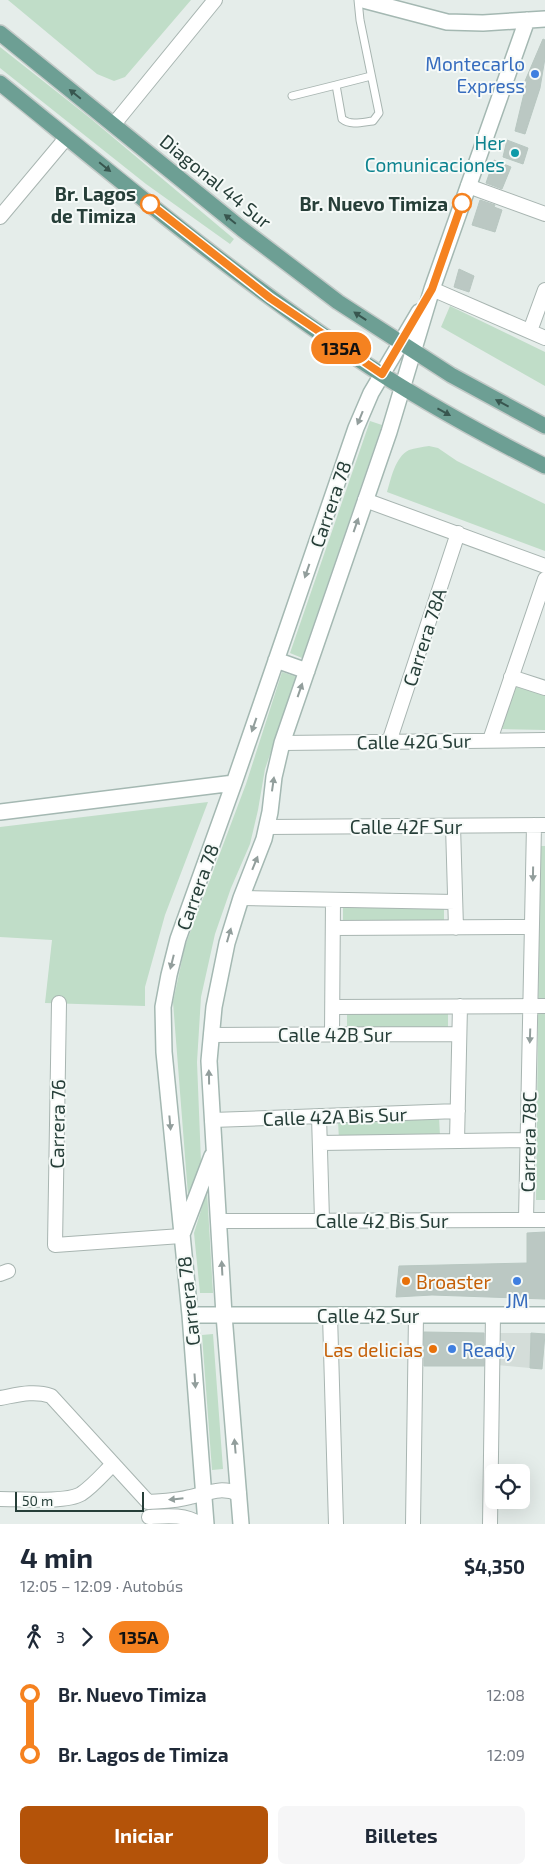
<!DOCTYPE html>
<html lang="es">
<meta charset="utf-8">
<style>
:root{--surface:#fff;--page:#f6f6f7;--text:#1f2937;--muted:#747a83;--accent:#b45309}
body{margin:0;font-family:"Exo 2",sans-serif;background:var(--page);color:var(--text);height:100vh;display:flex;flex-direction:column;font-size:19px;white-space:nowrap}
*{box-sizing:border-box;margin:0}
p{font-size:16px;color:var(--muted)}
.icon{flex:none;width:28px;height:28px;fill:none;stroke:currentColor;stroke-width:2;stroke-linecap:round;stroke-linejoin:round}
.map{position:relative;height:1524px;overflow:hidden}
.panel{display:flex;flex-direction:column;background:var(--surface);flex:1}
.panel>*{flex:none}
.badge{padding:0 10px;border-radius:16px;font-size:18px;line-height:32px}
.fabs{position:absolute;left:485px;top:1464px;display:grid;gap:10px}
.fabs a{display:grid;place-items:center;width:45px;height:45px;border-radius:8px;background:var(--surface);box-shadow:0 5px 20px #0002;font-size:25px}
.scale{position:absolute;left:15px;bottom:12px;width:129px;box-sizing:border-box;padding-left:5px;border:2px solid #263e38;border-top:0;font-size:14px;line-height:18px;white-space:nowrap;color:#263e38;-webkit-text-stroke:4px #f6faf8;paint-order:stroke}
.map>.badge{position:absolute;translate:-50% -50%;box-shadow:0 0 0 2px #fff}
.legs{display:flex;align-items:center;gap:8px;height:55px;padding:0 20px;font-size:16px}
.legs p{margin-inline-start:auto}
.head{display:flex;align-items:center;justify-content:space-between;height:85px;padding:0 20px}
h1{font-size:28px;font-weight:700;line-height:38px}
.button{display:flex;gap:10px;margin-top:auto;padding:10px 20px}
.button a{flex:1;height:58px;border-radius:8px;background:var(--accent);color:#fff;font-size:20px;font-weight:700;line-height:58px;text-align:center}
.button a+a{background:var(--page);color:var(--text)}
ul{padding:0 20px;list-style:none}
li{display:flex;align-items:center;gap:18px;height:60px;font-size:19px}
li i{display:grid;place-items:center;width:8px;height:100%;margin:0 6px;background:currentColor}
li i::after{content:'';width:12px;height:12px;margin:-6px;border:4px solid;border-radius:50%;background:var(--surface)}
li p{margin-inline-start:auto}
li:first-child i{background:linear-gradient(#0000 50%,currentColor 0)}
li:last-child i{background:linear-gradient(currentColor 50%,#0000 0)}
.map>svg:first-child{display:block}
</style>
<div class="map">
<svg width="545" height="1524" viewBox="0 0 545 1524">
<rect width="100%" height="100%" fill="#e5edea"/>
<path fill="#d4ddd9" d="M499,1333H531L530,1368L497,1365Z"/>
<path fill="#c0ddc8" d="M8,0H191L125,77L114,81L97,74Z
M0,47L90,118L234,239L230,244L146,184L0,68Z
M450,306L545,352V386L441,327Z
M370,421L382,425L302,658L290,653Z
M429,446L438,448L457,461L545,504V551L387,492C391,479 395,457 409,450C415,448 422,447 429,446Z
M282,672L297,677L265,769L258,810L250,844L231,888L215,934L201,997L197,1062L201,1162L188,1195L173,1002L185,946L246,784Z
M515,683L545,693V730L502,729Z
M208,802L165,915L145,987V1006L45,1003L52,940L0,937V827Z
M540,846H545V1200H536Z
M444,904V923L343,924V905Z
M347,1010H448V1029L347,1030Z
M439,1117L440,1136L339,1140L338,1121Z
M207,1191L213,1293H200L194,1233Z
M213,1334L223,1469L212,1470L202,1335Z"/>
<path fill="#bbc8c3" stroke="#b8c7c1" d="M543,39L545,40V58L540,88L525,134L515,131L527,81H525Z
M507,140L528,148L523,164L503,157Z
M494,160L511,167L502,189L486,183Z
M480,200L495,205L494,207L502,210L495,232L472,225Z
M459,269L474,276L469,292L454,287Z
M545,1232V1299L432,1295L396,1297L399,1266L527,1263V1233Z
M424,1332L484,1333V1366H424Z
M531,1333L545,1334L542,1369L530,1368Z"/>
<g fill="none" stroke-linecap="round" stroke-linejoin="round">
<defs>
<path id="lane" d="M358,0L360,20L379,113L373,121C363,122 351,126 342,119L336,85L371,76
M292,96L336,85"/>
<path id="street" d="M114,124L215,0
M468,186L545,214
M0,217L67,137
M432,289L545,338
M530,331L545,290
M365,500L545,566
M511,677L545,688
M490,740L545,579
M389,742L458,533
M282,743L545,740
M453,826L456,928
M267,827L545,825
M241,898L455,902
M333,928L532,927
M59,1003L55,1245L181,1236
M333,1007L545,1006
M332,1034L333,900
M211,1035L459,1034
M319,1116L322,1220
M212,1120L458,1111
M457,1141L460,1006
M320,1143L528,1140
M526,1220L534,825
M219,1221L545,1220
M0,1274L8,1271
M330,1315L336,1524
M0,1398C17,1395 34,1390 51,1396L148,1502
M0,1499C19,1499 66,1503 81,1494C93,1486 103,1474 113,1464
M148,1502C162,1501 176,1501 190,1497C209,1493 220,1486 239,1494
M149,1517C167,1516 184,1514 200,1524
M413,1524L416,1315
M490,1524L493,1315"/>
<path id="secondary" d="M363,0L447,22L483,23L545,19
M276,660L307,671
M0,812L234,783
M183,1232L212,1156
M190,1315H545
M206,1524L190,1315L164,1052L163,1007L169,975L178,939L234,783L356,428L371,393L419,312
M241,1524L224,1315L209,1061L214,1007L227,943L241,898L264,839L270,812L274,777L282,743L389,432L432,289L527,20"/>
<path id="primary" d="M0,33L242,229L338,302L451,375L545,426
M0,83C116,177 231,274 355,357C416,398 480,433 545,466"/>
</defs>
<use href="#lane" stroke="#a8b5b1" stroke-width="9"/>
<use href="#street" stroke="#a8b5b1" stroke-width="16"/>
<use href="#secondary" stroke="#a4b8b2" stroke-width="18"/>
<use href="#primary" stroke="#c2c9c7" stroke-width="18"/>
<use href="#lane" stroke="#fff" stroke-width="7"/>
<use href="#street" stroke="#fff" stroke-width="14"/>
<use href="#secondary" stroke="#fff" stroke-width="15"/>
<use href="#primary" stroke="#6d9f94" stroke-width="15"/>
</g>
<defs><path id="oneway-solid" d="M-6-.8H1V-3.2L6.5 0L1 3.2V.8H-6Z" transform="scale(1.25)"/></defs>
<g fill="#38564f">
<use href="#oneway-solid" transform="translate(75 94) rotate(-141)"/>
<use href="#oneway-solid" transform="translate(105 167) rotate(39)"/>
<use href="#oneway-solid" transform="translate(230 219) rotate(-141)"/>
<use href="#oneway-solid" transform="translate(360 316) rotate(-147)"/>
<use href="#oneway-solid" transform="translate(502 403) rotate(-152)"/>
<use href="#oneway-solid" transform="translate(444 412) rotate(29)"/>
</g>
<g fill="#929e9c">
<use href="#oneway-solid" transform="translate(360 418) rotate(112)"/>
<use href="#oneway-solid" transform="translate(356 525) rotate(-71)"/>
<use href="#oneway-solid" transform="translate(307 571) rotate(109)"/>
<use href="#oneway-solid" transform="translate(300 690) rotate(-71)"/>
<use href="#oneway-solid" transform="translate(254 725) rotate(109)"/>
<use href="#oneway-solid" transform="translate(273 784) rotate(-82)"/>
<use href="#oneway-solid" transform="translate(255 863) rotate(-68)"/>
<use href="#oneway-solid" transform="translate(533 874) rotate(91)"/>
<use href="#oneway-solid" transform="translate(229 935) rotate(-74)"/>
<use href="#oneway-solid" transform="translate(172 962) rotate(104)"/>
<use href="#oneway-solid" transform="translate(530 1036) rotate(92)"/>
<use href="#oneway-solid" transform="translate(209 1077) rotate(-91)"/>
<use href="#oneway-solid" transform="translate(170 1123) rotate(85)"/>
<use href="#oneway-solid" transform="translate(222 1268) rotate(-93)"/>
<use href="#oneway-solid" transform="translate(195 1381) rotate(86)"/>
<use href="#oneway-solid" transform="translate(235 1446) rotate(-95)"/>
<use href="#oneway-solid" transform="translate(176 1499) rotate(174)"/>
</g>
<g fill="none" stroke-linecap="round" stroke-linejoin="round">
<defs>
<path id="line-1" d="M150,204L270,298L382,374L432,289L462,203"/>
</defs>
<use href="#line-1" stroke="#fff" stroke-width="11"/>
<use href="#line-1" stroke="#f58220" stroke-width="8"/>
</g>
<g fill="#3f7fe0" stroke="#f6faf8" stroke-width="2">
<circle cx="535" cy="74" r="5"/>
<circle cx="517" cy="1281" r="5"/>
<circle cx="452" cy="1349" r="5"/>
</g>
<circle fill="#0f9aa8" stroke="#f6faf8" stroke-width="2" cx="515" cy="153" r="5"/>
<g fill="#fff" stroke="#f58220" stroke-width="2.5">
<circle cx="462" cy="203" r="9"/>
<circle cx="150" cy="204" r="9"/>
</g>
<g fill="#e8710a" stroke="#f6faf8" stroke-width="2">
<circle cx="406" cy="1281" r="5"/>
<circle cx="433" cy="1349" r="5"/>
</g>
<g text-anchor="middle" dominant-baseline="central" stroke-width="4" stroke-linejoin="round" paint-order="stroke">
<g font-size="19" fill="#366cbe" stroke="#f6faf8" text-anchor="end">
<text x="525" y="63">Montecarlo<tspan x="525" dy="22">Express</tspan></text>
<text x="517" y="1300" text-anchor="middle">JM</text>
<text x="462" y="1349" text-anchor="start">Ready</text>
</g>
<g font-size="19" fill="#0d838f" stroke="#f6faf8" text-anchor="end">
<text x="505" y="142">Her<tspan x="505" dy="22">Comunicaciones</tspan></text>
</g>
<g font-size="19" fill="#263e38" stroke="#f6faf8">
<text transform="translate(216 181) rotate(39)">Diagonal 44 Sur</text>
<text transform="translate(330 504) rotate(-71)">Carrera 78</text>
<text transform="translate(424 637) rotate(-72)">Carrera 78A</text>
<text transform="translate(414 741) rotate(-1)">Calle 42G Sur</text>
<text x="406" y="826">Calle 42F Sur</text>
<text transform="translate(197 887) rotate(-70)">Carrera 78</text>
<text x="335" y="1034">Calle 42B Sur</text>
<text transform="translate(335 1116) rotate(-2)">Calle 42A Bis Sur</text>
<text transform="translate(57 1124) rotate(-89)">Carrera 76</text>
<text transform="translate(528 1142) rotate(-89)">Carrera 78C</text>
<text x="382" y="1220">Calle 42 Bis Sur</text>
<text transform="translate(188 1301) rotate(-96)">Carrera 78</text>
<text x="368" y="1315">Calle 42 Sur</text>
</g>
<g font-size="19" font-weight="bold" fill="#263e38" stroke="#f6faf8" text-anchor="end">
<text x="136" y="193">Br. Lagos<tspan x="136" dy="22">de Timiza</tspan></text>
<text x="448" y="203">Br. Nuevo Timiza</text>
</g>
<g font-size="19" fill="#c56008" stroke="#f6faf8" text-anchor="start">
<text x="416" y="1281">Broaster</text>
<text x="423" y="1349" text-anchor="end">Las delicias</text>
</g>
</g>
</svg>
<div class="fabs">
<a><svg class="icon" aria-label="locate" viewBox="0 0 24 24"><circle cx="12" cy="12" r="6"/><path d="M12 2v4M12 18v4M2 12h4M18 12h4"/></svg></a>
</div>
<div class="scale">50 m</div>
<b class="badge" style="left:341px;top:348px;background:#f58220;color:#111">135A</b>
</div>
<section class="panel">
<div class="head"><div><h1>4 min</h1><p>12:05 – 12:09 · Autobús</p></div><b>$4,350</b></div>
<div class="legs"><svg class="icon" aria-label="walk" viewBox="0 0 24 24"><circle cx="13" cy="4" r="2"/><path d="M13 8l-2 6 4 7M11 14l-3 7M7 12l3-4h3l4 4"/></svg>3<svg class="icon" aria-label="forward" viewBox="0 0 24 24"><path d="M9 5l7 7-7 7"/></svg><b class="badge" style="background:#f58220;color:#111">135A</b></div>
<ul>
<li><i style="color:#f58220"></i><b>Br. Nuevo Timiza</b><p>12:08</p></li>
<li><i style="color:#f58220"></i><b>Br. Lagos de Timiza</b><p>12:09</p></li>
</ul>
<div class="button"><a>Iniciar</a><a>Billetes</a></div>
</section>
